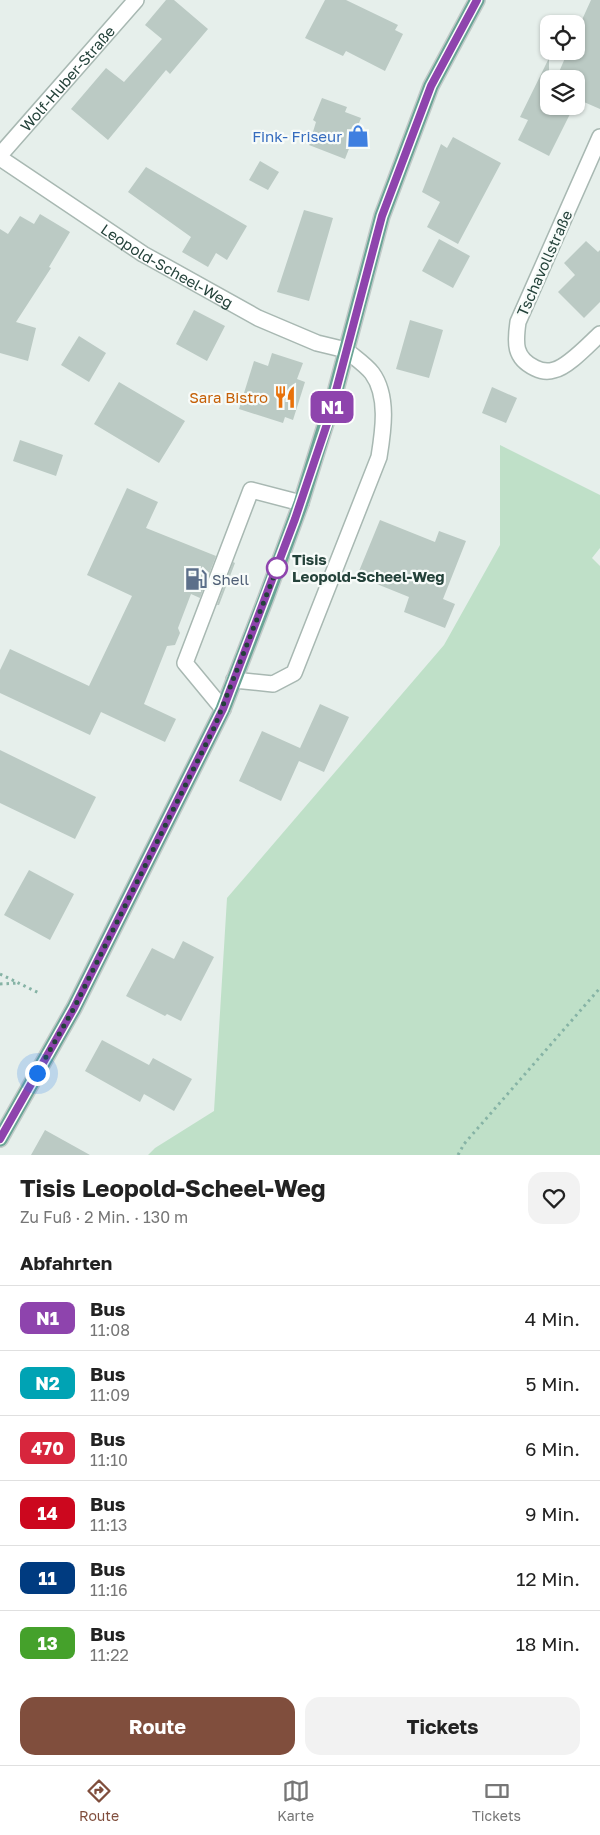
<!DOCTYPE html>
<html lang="de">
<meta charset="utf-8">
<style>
:root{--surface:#fff;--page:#f2f2f2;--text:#222;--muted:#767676;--line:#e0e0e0;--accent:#804e3d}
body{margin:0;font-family:"Golos Text",sans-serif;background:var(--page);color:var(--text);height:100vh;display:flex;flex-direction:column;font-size:19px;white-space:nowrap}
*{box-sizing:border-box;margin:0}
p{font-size:16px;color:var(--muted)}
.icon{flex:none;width:28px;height:28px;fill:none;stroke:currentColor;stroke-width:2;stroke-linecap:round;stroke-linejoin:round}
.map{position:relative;height:1155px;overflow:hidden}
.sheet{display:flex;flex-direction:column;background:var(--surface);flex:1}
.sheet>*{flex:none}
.badge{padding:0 10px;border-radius:8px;font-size:18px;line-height:32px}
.tools{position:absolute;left:540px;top:15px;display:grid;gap:10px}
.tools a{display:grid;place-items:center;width:45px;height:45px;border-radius:10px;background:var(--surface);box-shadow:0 1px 4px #0004;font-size:25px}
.you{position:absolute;width:25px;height:25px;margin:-12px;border:4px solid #fff;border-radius:50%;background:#1a73e8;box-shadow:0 0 0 8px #1a73e833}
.map>.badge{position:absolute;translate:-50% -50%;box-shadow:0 0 0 2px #fff}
h2{padding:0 20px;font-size:19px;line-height:45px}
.round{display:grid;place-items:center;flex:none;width:52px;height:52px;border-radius:15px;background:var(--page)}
.headline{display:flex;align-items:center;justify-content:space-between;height:85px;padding:0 20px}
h1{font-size:24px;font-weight:700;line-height:38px}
.button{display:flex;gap:10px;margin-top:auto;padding:10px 20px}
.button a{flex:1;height:58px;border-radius:15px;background:var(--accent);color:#fff;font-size:20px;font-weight:700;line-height:58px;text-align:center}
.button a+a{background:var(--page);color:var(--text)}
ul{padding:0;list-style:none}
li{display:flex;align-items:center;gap:15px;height:65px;padding:0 20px;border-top:1px solid var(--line)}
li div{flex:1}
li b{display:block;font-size:19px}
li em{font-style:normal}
li .badge{min-width:55px;font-weight:700;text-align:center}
.tab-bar{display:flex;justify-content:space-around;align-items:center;height:70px;border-top:1px solid var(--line);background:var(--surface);font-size:14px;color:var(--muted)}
.tab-bar a{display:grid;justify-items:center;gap:2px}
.tab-bar .active{color:var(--accent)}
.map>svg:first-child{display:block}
</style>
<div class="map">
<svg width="600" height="1155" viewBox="0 0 600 1155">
<rect width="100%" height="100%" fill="#e6efeb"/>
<path fill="#bfe0c8" d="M500,445L600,495V548L592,558L600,566V1155H148L155,1148L214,1111L227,898L444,645L500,545Z"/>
<path fill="#bbcac4" d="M166,0H174L208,29L170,74L166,70L108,140L71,109L106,68L124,82L162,39L145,25Z
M325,0H346L398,25L395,30L403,34L385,71L346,51L343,56L305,38Z
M591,0H600V109L577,99L576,101V79H556L568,51H576V33Z
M549,58V106H574L549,156L518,140L528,120L520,117Z
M322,98L347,107L345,112L361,118L345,159L309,145L316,122L313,120Z
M453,137L501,163L458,244L427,227L440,202L422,192L441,144L447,148Z
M260,161L279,172L268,190L249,180Z
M146,167L247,226L227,260L216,253L208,267L182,252L191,237L128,192Z
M304,210L333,218L309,301L277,292Z
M40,214L70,232L49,267L51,268L16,322L36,328L28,361L0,353V229L8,234L20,216L34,224Z
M439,239L470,256L453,288L422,271Z
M586,241L598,252L600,250V302L584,318L558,292L575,275L564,263Z
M194,310L225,326L207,361L176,344Z
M410,320L443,330L429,378L396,369Z
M79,336L106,353L89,382L61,365Z
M272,353L303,363L297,379L305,382L293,420L285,417L283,423L239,409L254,361L268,366Z
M119,382L185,421L159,463L94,424Z
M492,387L517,398L506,423L482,413Z
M20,440L63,455L56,476L13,461Z
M127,488L158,502L146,528L216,556L200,598L191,594L178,628L180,633L175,645L167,646L144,704L176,719L165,742L101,712L90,735L0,693V670L10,649L89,686L132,596L87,575Z
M380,520L435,542L439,531L466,541L443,599L455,604L445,628L404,612L409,597L357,576Z
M233,562L235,563L219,605H217Z
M320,704L349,717L324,772L299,761L281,801L239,781L262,731L300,748Z
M0,750L96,797L75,839L0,803Z
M29,870L74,894L50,940L4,915Z
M183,941L214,957L181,1021L167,1014L165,1016L126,996L152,948L174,959Z
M102,1040L149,1065L153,1058L192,1079L174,1111L144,1094L140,1102L85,1071Z
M45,1130L90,1155H31Z"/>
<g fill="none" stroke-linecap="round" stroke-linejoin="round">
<defs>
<path id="service" d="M234,680L273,684L294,673L379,457C383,432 389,396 372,373C366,365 354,357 346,350
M223,709L185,663L251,490L301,503"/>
<g id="minor">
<path d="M600,137L518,322C515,343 514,358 535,368C541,371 548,372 554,370C568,367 589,344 600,334"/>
<path id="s1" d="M0,155L136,0"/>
<path id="s2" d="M0,158L143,254L258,318L317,343L346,350"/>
</g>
<path id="primary" d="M0,1139L74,1008L223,709L266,598L301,503L334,397L382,216L431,86L477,0"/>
</defs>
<use href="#service" stroke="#a8b8b2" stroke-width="18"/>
<use href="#minor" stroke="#a8b8b2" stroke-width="18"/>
<use href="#primary" stroke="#c2cac8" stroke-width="18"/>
<path stroke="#86b3a5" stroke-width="3" stroke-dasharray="2.5 4" stroke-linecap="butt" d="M0,974L39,993
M0,984L19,983
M458,1155L464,1144L600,988"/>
<use href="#service" stroke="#fff" stroke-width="15"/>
<use href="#minor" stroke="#fff" stroke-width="15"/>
<use href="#primary" stroke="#6aa596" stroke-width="15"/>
</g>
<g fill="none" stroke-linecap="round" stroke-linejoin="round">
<defs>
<path id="line" d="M0,1139L74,1008L223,709L295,519L328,421L382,216L431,86L477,0"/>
</defs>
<use href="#line" stroke="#fff" stroke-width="11"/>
<use href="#line" stroke="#8e44ad" stroke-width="8"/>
<path stroke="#24423a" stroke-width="5" stroke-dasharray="0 9" d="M37,1073L74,1008L214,728L278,566L277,568"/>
</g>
<defs>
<symbol id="shop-bare" viewBox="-9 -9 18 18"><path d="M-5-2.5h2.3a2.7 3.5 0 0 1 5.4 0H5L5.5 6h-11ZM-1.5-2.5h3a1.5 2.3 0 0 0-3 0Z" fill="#3f7fe0" stroke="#f7fbf9" stroke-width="2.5" paint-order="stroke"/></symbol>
<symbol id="restaurant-bare" viewBox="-9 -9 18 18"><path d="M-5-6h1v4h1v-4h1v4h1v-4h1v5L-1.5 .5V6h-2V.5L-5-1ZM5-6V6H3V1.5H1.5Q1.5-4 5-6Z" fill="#e8710a" stroke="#f7fbf9" stroke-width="2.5" paint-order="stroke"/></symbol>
<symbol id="fuel-bare" viewBox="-9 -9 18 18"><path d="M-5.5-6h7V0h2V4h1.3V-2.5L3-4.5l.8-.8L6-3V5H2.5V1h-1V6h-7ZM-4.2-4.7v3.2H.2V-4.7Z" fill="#5c6f8a" stroke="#f7fbf9" stroke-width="2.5" paint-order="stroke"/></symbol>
</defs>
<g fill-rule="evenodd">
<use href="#shop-bare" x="342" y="120" width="32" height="32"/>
<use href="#restaurant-bare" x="269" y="381" width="32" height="32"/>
<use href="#fuel-bare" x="180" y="563" width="32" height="32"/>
</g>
<circle fill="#fff" stroke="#8e44ad" stroke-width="2.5" cx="277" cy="568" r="10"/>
<g text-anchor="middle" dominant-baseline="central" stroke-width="4.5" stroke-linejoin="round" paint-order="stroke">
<g font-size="15" fill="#24423a" stroke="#f7fbf9">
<text stroke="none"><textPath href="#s1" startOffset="102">Wolf-Huber-Straße</textPath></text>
<text transform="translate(544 263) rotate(-66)">Tschavollstraße</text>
<text stroke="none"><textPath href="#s2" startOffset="199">Leopold-Scheel-Weg</textPath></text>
</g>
<g font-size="15" fill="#366cbe" stroke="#f7fbf9" text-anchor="end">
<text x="342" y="136">Fink- Friseur</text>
</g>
<g font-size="15" fill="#c56008" stroke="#f7fbf9" text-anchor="end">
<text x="268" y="397">Sara Bistro</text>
</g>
<g font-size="15" font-weight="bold" fill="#24423a" stroke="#f7fbf9" text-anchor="start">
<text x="292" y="559">Tisis<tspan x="292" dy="17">Leopold-Scheel-Weg</tspan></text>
</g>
<g font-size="15" fill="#4e5e75" stroke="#f7fbf9" text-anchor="start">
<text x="212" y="579">Shell</text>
</g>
</g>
</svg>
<div class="tools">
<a><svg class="icon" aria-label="locate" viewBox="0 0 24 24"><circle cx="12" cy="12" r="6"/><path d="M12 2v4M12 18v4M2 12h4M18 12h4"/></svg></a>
<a><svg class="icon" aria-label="layers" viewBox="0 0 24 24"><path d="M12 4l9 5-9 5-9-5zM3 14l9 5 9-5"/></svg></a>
</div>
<div class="you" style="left:37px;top:1073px"></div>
<b class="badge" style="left:332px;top:407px;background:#8e44ad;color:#fff">N1</b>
</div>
<section class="sheet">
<div class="headline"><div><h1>Tisis Leopold-Scheel-Weg</h1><p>Zu Fuß · 2 Min. · 130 m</p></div><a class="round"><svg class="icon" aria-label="heart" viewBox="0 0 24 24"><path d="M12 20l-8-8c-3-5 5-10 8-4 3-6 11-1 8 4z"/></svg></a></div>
<h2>Abfahrten</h2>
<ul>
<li><span class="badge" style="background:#8e44ad;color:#fff">N1</span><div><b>Bus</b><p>11:08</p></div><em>4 Min.</em></li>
<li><span class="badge" style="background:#00a3b4;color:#fff">N2</span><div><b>Bus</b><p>11:09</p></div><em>5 Min.</em></li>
<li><span class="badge" style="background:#d7263d;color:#fff">470</span><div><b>Bus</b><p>11:10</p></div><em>6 Min.</em></li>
<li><span class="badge" style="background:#cc071e;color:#fff">14</span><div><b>Bus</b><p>11:13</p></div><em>9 Min.</em></li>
<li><span class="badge" style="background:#003b80;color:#fff">11</span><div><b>Bus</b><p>11:16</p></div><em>12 Min.</em></li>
<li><span class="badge" style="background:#45a12b;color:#fff">13</span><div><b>Bus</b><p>11:22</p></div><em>18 Min.</em></li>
</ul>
<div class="button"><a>Route</a><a>Tickets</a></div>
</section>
<nav class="tab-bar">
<a class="active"><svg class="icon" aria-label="directions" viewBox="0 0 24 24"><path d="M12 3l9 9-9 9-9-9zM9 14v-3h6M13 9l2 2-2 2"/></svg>Route</a>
<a><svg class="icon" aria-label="map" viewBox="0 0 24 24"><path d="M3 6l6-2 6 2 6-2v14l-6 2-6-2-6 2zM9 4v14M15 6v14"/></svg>Karte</a>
<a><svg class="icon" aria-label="tickets" viewBox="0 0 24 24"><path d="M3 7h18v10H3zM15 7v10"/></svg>Tickets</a>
</nav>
